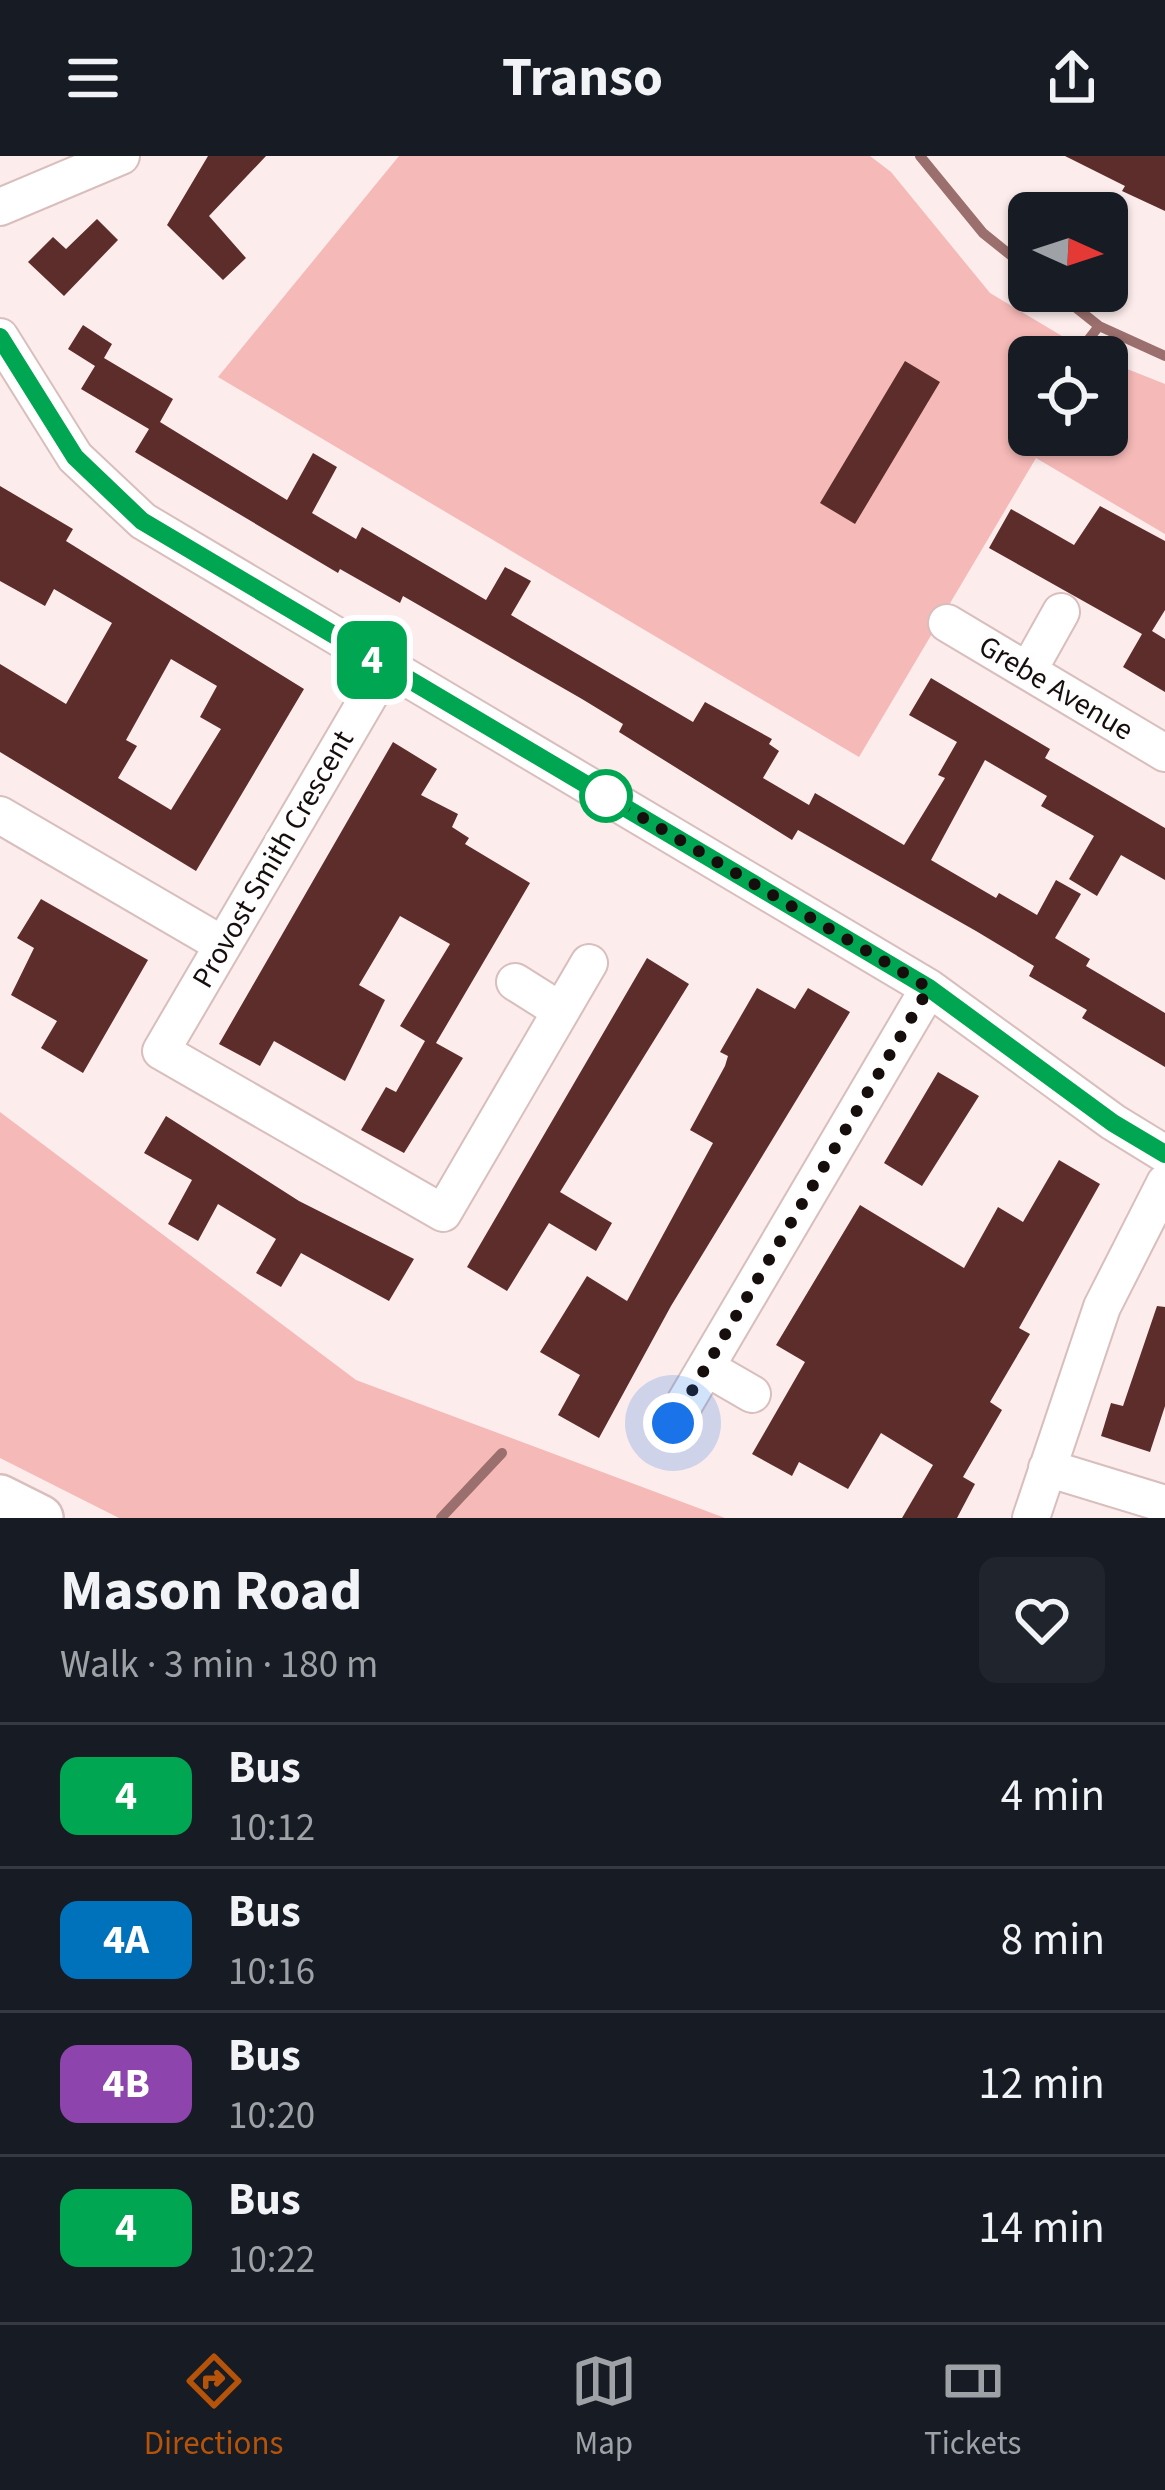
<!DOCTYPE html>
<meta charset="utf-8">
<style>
:root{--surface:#171b24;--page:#20242c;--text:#f1f3f6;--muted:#9ea1a6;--line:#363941;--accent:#b45309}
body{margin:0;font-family:"Source Sans 3",sans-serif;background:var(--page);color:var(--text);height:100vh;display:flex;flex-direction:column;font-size:45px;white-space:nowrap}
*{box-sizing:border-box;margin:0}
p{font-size:39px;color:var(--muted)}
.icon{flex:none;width:66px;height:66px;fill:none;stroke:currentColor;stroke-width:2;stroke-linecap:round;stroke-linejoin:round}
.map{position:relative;height:1362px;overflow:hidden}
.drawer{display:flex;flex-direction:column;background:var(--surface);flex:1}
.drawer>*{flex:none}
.badge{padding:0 24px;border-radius:18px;font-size:42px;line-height:78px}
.needle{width:78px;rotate:93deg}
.tools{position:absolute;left:1008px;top:36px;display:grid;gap:24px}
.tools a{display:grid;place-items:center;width:120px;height:120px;border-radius:18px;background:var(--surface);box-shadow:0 3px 9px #0004;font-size:60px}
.you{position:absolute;width:60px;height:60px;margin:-30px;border:9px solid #fff;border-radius:50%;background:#1a73e8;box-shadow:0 0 0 18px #1a73e833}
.map>.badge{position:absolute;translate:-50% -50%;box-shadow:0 0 0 6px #fff}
.round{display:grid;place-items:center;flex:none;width:126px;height:126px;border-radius:18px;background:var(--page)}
.summary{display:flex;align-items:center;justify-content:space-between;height:204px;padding:0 60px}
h1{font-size:57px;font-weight:700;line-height:90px}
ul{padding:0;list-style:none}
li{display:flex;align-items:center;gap:36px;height:144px;padding:0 60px;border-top:3px solid var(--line)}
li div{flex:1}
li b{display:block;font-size:45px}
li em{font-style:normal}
li .badge{min-width:132px;font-weight:700;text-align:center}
header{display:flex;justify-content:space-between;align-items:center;height:156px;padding:0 60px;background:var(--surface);font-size:54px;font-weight:700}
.tabs{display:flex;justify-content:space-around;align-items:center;height:168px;border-top:3px solid var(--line);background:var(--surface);font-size:33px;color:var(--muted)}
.tabs a{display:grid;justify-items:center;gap:6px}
.tabs .current{color:var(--accent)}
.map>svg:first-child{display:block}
</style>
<header><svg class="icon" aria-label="menu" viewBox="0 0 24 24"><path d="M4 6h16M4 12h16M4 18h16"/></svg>Transo<svg class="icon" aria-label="share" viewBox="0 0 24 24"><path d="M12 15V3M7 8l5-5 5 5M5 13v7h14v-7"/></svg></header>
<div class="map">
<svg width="1165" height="1362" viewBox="0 0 1165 1362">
<rect width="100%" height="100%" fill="#fceceb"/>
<path fill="#f5b9b7" d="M399,0H870L891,16L990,137L1097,201H1029V279H1107V205L1165,228V378L1036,302L859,601L218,221Z
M0,956L356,1224L725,1362H119L0,1302Z"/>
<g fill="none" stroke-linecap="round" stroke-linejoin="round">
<path stroke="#9a6f6d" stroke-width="10" d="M920,0L983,77L1029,114
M1055,135L1099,170
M1085,188L1099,170L1165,200
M441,1362L502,1297"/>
</g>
<path fill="#5d2d2c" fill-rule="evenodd" d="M208,0H266L209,60L246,102L223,124L167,69Z
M1065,0H1165V55L1122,35L1125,30Z
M97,63L118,84L64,140L28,106L53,81L66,93Z
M83,169L112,188L104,202L173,243L160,266L287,344L313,297L337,311L312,357L356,383L362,371L486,444L505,411L531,425L511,459L693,566L705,546L772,583L769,588L779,595L763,622L809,649L815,637L904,689L945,622L938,619L957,586L909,559L931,522L1050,593L1045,602L1165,672V724L1121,699L1097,740L1069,723L1094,680L1041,650L1047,640L985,604L931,704L996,742L999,737L1037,759L1056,724L1081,738L1055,782L1090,803L1086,810L1165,857V911L1082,862L1087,854L1029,820L1034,810L976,775L798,674L792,684L619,576L623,568L582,543L403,440L400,447L340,413L338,417L135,296L149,273L81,233L95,210L68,193Z
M905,205L940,226L855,368L820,347Z
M0,330L73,373L66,385L304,533L196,715L0,596V508L66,548L112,467L54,433L45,450L0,425ZM171,503L217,530L200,561L221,573L171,654L118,622L137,590L126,584Z
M1100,350L1165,385V454L1152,475L1165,483V536L1123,511L1142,478L989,392L1011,353L1074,389Z
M393,586L437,613L421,639L458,658L452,671L469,682L465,688L530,727L436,887L463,902L404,997L361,974L386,931L396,936L425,885L400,870L450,788L400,760L359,829L385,844L345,925L274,885L260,910L219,888Z
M41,743L148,804L83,917L41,892L57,865L11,839L34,792L17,782Z
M647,802L689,828L560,1036L612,1067L596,1095L549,1067L507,1135L467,1111Z
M757,832L795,853L808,832L850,856L671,1150L599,1282L558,1259L580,1219L540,1196L587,1120L627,1145L713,987L690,974L725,910L728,900L720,896Z
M938,916L979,940L922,1030L884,1007Z
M166,960L299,1045L414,1103L389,1145L301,1097L281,1131L256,1117L276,1083L218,1048L198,1085L168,1068L192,1024L144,997Z
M1059,1004L1100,1028L1019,1172L1030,1178L990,1246L1002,1254L963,1321L975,1328L957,1362H902L933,1309L881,1277L848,1333L799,1306L792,1320L752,1298L805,1206L776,1189L860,1049L964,1112L998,1051L1023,1066Z
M1157,1150L1165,1151V1250L1150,1296L1101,1280L1111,1247L1123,1250Z"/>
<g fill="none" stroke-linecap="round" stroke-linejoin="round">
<defs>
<path id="minor" d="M0,51L121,0
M0,181L75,301L143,365L929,832L1113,966L1165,998
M947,467L1165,597
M386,511L161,895L443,1057L589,807
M1028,515L1061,456
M0,659L223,789
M515,826L561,855
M707,1212L752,1238
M673,1267L929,832
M1047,1312L1165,1348
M1031,1362L1102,1151L1165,1027"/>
<path id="major" d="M0,1342L40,1362"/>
</defs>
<use href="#minor" stroke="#d8bebd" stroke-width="40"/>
<use href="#major" stroke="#d8bebd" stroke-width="50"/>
<use href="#minor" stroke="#fff" stroke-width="36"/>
<use href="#major" stroke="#fff" stroke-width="45"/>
</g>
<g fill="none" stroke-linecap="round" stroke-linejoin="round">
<defs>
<path id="line" d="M0,181L75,301L142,365L929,832L1113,967L1165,998"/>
</defs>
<use href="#line" stroke="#fff" stroke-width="27"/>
<use href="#line" stroke="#00a651" stroke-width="18"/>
<path stroke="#160e0d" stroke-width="12" stroke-dasharray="0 21.6" d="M606,640L929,832L673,1267"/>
</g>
<circle fill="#fff" stroke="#00a651" stroke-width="6" cx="606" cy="640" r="24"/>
<g text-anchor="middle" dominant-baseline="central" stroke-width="12" stroke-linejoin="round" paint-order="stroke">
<g font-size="30" fill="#160e0d" stroke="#fefefe">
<text transform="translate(1056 532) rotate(31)">Grebe Avenue</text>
<text transform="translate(273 703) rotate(-60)">Provost Smith Crescent</text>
</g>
</g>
</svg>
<div class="tools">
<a><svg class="needle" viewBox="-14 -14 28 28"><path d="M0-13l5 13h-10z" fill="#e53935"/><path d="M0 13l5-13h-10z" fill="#9ea1a6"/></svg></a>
<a><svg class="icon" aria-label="locate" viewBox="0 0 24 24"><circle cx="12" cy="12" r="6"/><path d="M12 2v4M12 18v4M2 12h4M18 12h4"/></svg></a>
</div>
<div class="you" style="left:673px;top:1267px"></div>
<b class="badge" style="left:372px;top:504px;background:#00a651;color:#fff">4</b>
</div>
<section class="drawer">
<div class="summary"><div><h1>Mason Road</h1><p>Walk · 3 min · 180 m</p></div><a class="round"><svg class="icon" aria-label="heart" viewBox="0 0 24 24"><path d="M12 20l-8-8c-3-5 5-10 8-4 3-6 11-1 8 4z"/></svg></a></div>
<ul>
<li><span class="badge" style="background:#00a651;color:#fff">4</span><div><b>Bus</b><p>10:12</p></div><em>4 min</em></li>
<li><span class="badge" style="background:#0072bc;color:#fff">4A</span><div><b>Bus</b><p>10:16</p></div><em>8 min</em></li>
<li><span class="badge" style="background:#8e44ad;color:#fff">4B</span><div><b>Bus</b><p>10:20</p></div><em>12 min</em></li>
<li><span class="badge" style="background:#00a651;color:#fff">4</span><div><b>Bus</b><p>10:22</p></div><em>14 min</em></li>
</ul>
</section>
<nav class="tabs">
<a class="current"><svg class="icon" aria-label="directions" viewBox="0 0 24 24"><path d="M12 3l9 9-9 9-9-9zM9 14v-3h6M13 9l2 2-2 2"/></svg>Directions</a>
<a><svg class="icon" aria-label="map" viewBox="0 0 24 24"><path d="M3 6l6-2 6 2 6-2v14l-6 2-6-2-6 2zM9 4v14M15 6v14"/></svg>Map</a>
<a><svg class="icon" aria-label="tickets" viewBox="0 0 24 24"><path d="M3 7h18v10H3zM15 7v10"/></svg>Tickets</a>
</nav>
